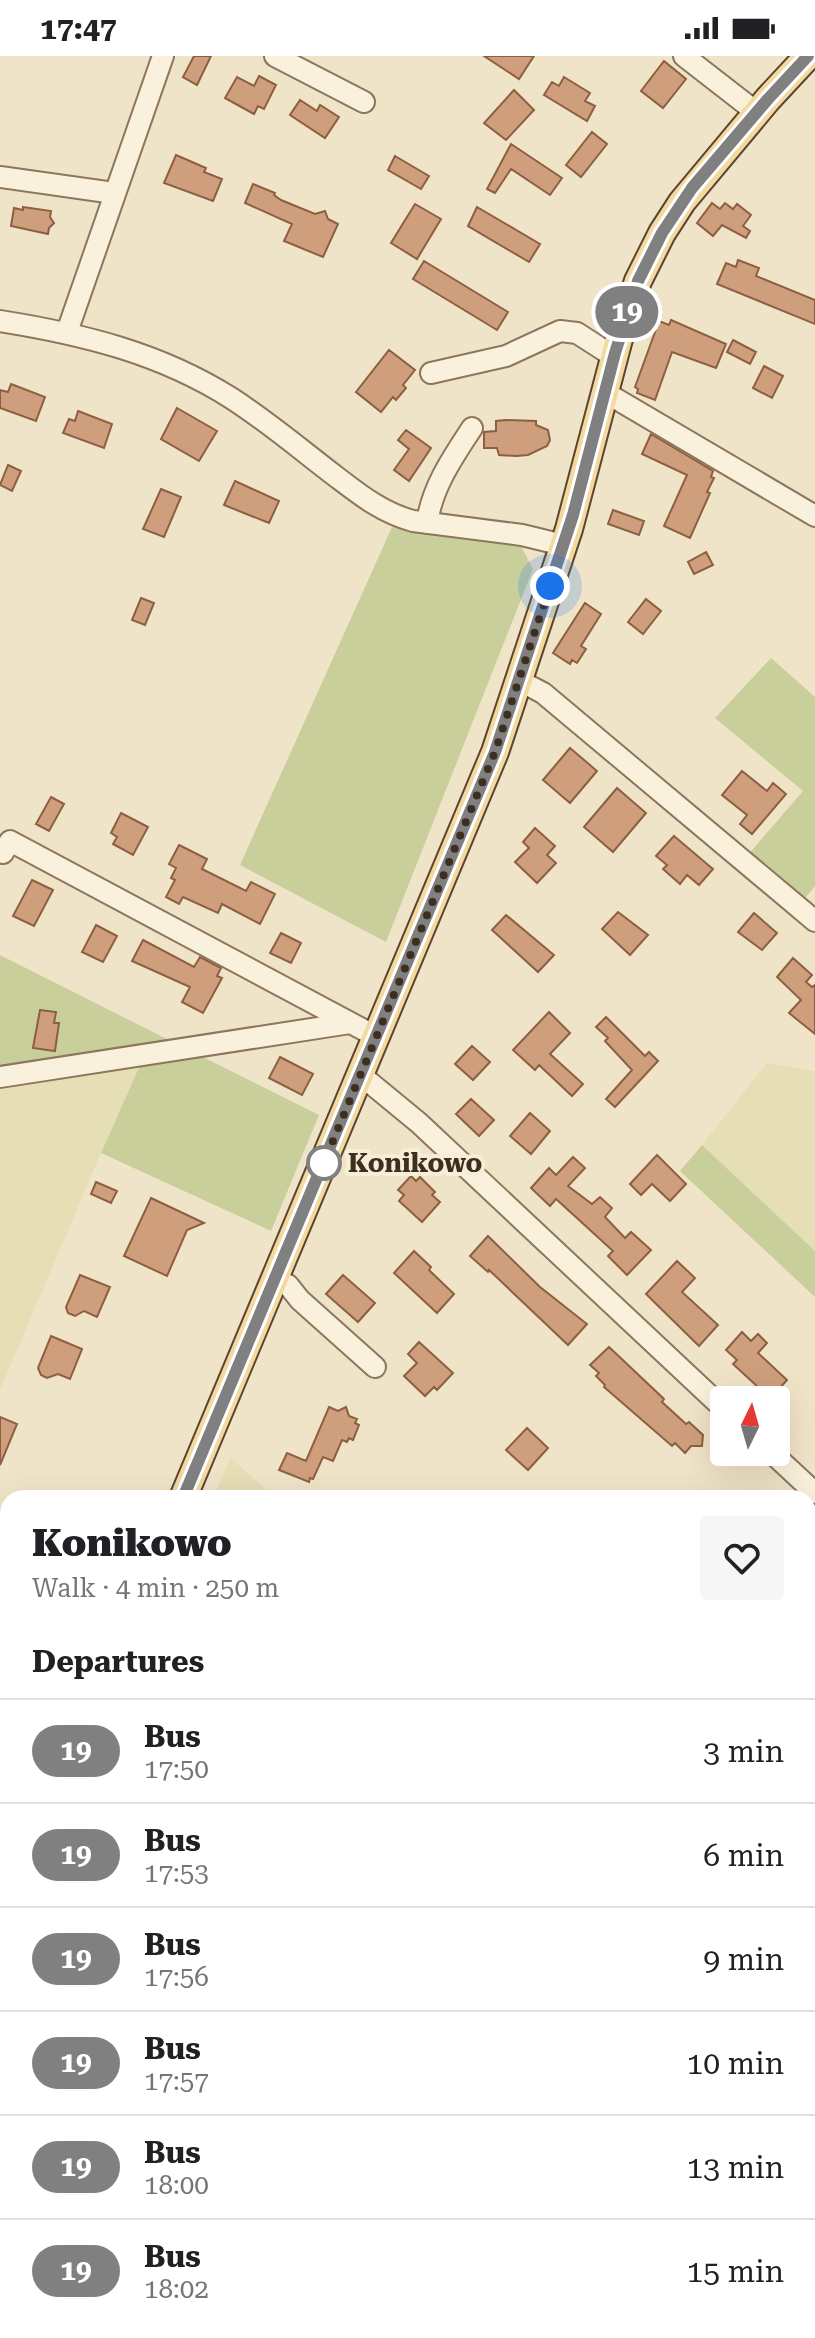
<!DOCTYPE html>
<meta charset="utf-8">
<style>
:root{--surface:#fff;--page:#f6f6f6;--text:#202124;--muted:#757577;--line:#e0e0e0}
body{margin:0;font-family:"Roboto Serif",serif;background:var(--page);color:var(--text);height:100vh;display:flex;flex-direction:column;font-size:30px;white-space:nowrap}
*{box-sizing:border-box;margin:0}
p{font-size:26px;color:var(--muted)}
.icon{flex:none;width:44px;height:44px;fill:none;stroke:currentColor;stroke-width:2;stroke-linecap:round;stroke-linejoin:round}
.map{position:relative;flex:1;overflow:hidden}
.side{position:absolute;left:0px;top:1434px;width:816px;height:848px;display:flex;flex-direction:column;background:var(--surface);border-radius:24px 24px 0 0;box-shadow:0 8px 32px #0002}
.side>*{flex:none}
.badge{padding:0 16px;border-radius:26px;font-size:28px;line-height:52px}
.needle{width:52px;rotate:5deg}
.tools{position:absolute;left:710px;top:1330px;display:grid;gap:16px}
.tools a{display:grid;place-items:center;width:80px;height:80px;border-radius:8px;background:var(--surface);box-shadow:0 8px 32px #0002;font-size:40px}
.you{position:absolute;width:40px;height:40px;margin:-20px;border:6px solid #fff;border-radius:50%;background:#1a73e8;box-shadow:0 0 0 12px #1a73e833}
.map>.badge{position:absolute;translate:-50% -50%;box-shadow:0 0 0 4px #fff}
h2{padding:0 32px;font-size:30px;line-height:72px}
.round{display:grid;place-items:center;flex:none;width:84px;height:84px;border-radius:8px;background:var(--page)}
.headline{display:flex;align-items:center;justify-content:space-between;height:136px;padding:0 32px}
h1{font-size:38px;font-weight:800;line-height:60px}
ul{padding:0;list-style:none}
li{display:flex;align-items:center;gap:24px;height:104px;padding:0 32px;border-top:2px solid var(--line)}
li div{flex:1}
li b{display:block;font-size:30px}
li em{font-style:normal}
li .badge{min-width:88px;font-weight:700;text-align:center}
.status{display:flex;justify-content:space-between;align-items:center;height:56px;padding:0 40px;background:var(--surface);direction:ltr}
.status svg{height:22px;fill:currentColor}
.map>svg:first-child{display:block}
</style>
<div class="status"><b>17:47</b><svg viewBox="0 0 49 12"><path d="M0 12V9h3v3zM5 12V6h3v6zM10 12V3h3v9zM15 12V0h3v12zM26 1h20v11H26zM47 4h2v5h-2z"/></svg></div>
<div class="map">
<svg width="815" height="2282" viewBox="0 0 815 2282">
<rect width="100%" height="100%" fill="#f0e4c8"/>
<path fill="#e6deb5" d="M141,1007L101,1097L0,1334V1032Z
M767,1007L815,1015V1195L702,1089Z
M231,1402L275,1442H213Z"/>
<path fill="#c9cf9b" d="M392,471L521,490L533,513L386,886L240,809Z
M771,602L815,641V830L801,847L747,800L803,735L715,662Z
M0,899L155,977L175,987L0,1012Z
M199,999L319,1059L271,1175L101,1097L141,1007Z
M702,1089L815,1195V1241L680,1115Z
M815,1743V1835L808,1842V1751Z
M808,1874L815,1880V1932L808,1938Z
M8,2099V2274H188L182,2282H0V2110Z"/>
<path fill="#cf9f7d" stroke="#8d5f41" stroke-width="2" d="M194,0H211L197,29L183,21Z
M484,0H534L519,23Z
M664,5L686,23L663,52L641,35Z
M259,20L276,29L264,53L258,50L254,58L225,42L237,21L254,30Z
M564,21L590,37L585,45L595,50L587,65L544,39L552,26L559,30Z
M514,34L534,54L506,84L484,67Z
M300,44L317,55L320,49L339,61L325,82L290,59Z
M592,76L607,88L581,121L566,109Z
M511,88L562,122L550,139L511,113L495,137L487,133Z
M176,99L206,112L204,116L222,123L213,145L164,127Z
M395,100L429,120L421,133L388,114Z
M253,128L275,137L274,139L281,144L315,158L325,155L328,163L338,168L323,201L284,185L292,168L245,147Z
M712,147L720,153L725,147L733,153L737,148L751,159L743,170L750,175L746,182L722,169L713,180L697,167Z
M415,148L441,163L417,203L391,187Z
M23,151L51,155L50,161L54,167L49,172L48,178L11,170L14,152L23,154Z
M477,151L540,188L529,206L468,170Z
M738,204L759,212L756,220L815,244V268L717,228L726,207L736,211Z
M424,205L508,256L497,274L413,223Z
M671,264L726,288L716,312L672,296L655,344L637,337L638,333L635,331L659,265L669,269Z
M733,284L756,296L750,308L727,296Z
M389,294L415,314L403,329L406,332L396,344L393,341L381,356L356,336Z
M764,310L783,320L772,342L753,332Z
M11,328L45,341L36,365L0,352V334L8,336Z
M177,352L217,375L199,405L161,383Z
M78,355L112,368L104,392L63,377L69,363L75,365Z
M506,364L536,365V369L548,374L550,384L547,390L528,399L516,400L499,399L497,392H484V376L496,375V365Z
M406,374L431,392L409,425L394,414L409,393L398,384Z
M651,378L713,415L711,421L714,422L707,436L710,437L690,482L664,470L687,419L642,398Z
M8,409L21,415L12,435L0,429Z
M235,425L279,445L269,467L224,449Z
M161,433L181,441L164,481L143,473Z
M613,454L644,465L639,479L608,468Z
M706,496L713,509L694,518L688,506Z
M141,542L154,547L145,569L132,564Z
M646,543L661,555L643,578L628,566Z
M585,547L601,558L581,590L586,593L577,607L572,604L570,608L553,597Z
M570,692L597,715L570,747L543,724Z
M742,715L767,735L773,727L786,738L752,778L740,768L747,759L722,739Z
M617,732L646,757L613,796L584,771Z
M51,741L64,748L49,775L36,768Z
M121,757L148,771L133,799L113,788L117,781L111,777Z
M535,772L555,790L547,799L556,807L537,827L515,806L529,792L523,786Z
M674,780L713,813L699,829L687,819L680,828L663,813L667,809L656,800Z
M179,789L207,803L202,813L246,835L251,826L275,838L260,868L222,848L218,857L183,841L179,848L166,841L175,824L171,822L176,812L169,808Z
M32,824L53,834L34,870L13,860Z
M618,856L648,879L630,899L602,873Z
M754,857L777,877L762,894L738,876Z
M506,859L554,899L538,916L492,874Z
M96,869L117,880L103,906L82,896Z
M281,877L301,887L291,907L270,897Z
M143,884L194,911L200,901L221,912L217,920L222,922L203,957L182,946L190,931L132,905Z
M793,902L812,919L806,926L812,931L815,929V978L789,957L801,944L777,921Z
M40,954L56,956L54,967H59L55,995L33,992Z
M549,956L570,977L550,998L583,1028L572,1040L539,1009L535,1014L513,994Z
M606,961L645,1000L649,996L658,1005L615,1051L606,1043L632,1014L605,985L608,982L596,971Z
M472,990L490,1006L473,1024L455,1008Z
M280,1001L313,1018L302,1039L269,1022Z
M471,1043L494,1064L479,1080L456,1058Z
M530,1057L550,1075L531,1098L510,1080Z
M657,1099L686,1128L670,1145L652,1128L641,1139L630,1128Z
M573,1101L585,1112L568,1130L592,1148L600,1141L612,1152L605,1161L625,1182L631,1176L651,1194L627,1219L608,1200L613,1195L578,1163L556,1143L550,1150L531,1132L549,1112L556,1119Z
M411,1120L416,1125L420,1121L435,1136L432,1139L440,1146L422,1166L399,1145L404,1139L398,1134Z
M96,1126L117,1135L111,1147L91,1138Z
M151,1142L204,1167L187,1174L167,1220L124,1200Z
M488,1180L540,1231L587,1268L568,1289L489,1214L488,1216L470,1200Z
M414,1195L431,1211L429,1214L454,1238L437,1257L394,1217Z
M677,1205L695,1222L682,1236L718,1269L699,1290L646,1238Z
M80,1219L110,1231L97,1261L84,1255L75,1260L68,1257L66,1251Z
M343,1219L375,1247L358,1266L326,1238Z
M742,1276L751,1285L758,1278L767,1287L758,1297L787,1324L769,1344H748L759,1332L733,1308L737,1304L726,1294Z
M51,1280L82,1293L70,1323L58,1318L47,1322L41,1319L38,1312Z
M419,1286L453,1317L437,1334L434,1331L425,1340L404,1320L417,1307L408,1298Z
M609,1291L664,1343L662,1346L686,1368L689,1366L703,1379L702,1390H691L685,1397L675,1387L672,1390L604,1331L605,1329L596,1320L599,1317L590,1309Z
M329,1351L338,1355L346,1351L349,1360L357,1363L355,1367L359,1369L353,1384L349,1382L347,1386L342,1384L333,1405L323,1401L313,1423L310,1422L309,1426L279,1414L287,1397L306,1405Z
M0,1361L17,1368L0,1409Z
M527,1372L548,1392L528,1414L506,1394Z"/>
<g fill="none" stroke-linecap="round" stroke-linejoin="round">
<defs>
<path id="minor" d="M275,0L364,46
M684,0L756,56
M0,121L114,137
M0,265C82,278 160,297 231,342C267,365 300,393 334,419C359,438 382,457 413,465L522,479L563,489
M67,276L163,0
M431,317L506,300L560,275L577,277L605,295L615,297
M604,338L613,341L815,460
M427,467C432,431 453,401 472,372
M520,625L543,637L815,865
M0,795L3,797L10,785L377,981
M0,1021L350,967
M360,1022L368,1025L419,1067L724,1353
M275,1223L288,1229L300,1244L375,1311
M771,1396L815,1437
M0,1661L8,1664
M808,1864L815,1871"/>
<path id="major" d="M183,1442L495,696L569,473L619,283L638,225L662,177L682,146L768,43L808,0
M0,1853L8,1839"/>
</defs>
<use href="#minor" stroke="#8d765c" stroke-width="24"/>
<use href="#major" stroke="#5b4430" stroke-width="30"/>
<use href="#minor" stroke="#faf1dc" stroke-width="20"/>
<use href="#major" stroke="#f3d9a0" stroke-width="26"/>
</g>
<g fill="none" stroke-linecap="round" stroke-linejoin="round">
<defs>
<path id="line" d="M183,1442L495,696L573,459L615,297L638,225L662,177L692,132L768,43L808,0"/>
</defs>
<use href="#line" stroke="#fff" stroke-width="18"/>
<use href="#line" stroke="#808080" stroke-width="12"/>
<path stroke="#3d2e20" stroke-width="8" stroke-dasharray="0 14.4" d="M324,1107L320,1116L495,696L550,530"/>
</g>
<circle fill="#fff" stroke="#808080" stroke-width="4" cx="324" cy="1107" r="16"/>
<g text-anchor="middle" dominant-baseline="central" stroke-width="8" stroke-linejoin="round" paint-order="stroke">
<g font-size="26" font-weight="bold" fill="#3d2e20" stroke="#f7eed8" text-anchor="start">
<text x="348" y="1107">Konikowo</text>
</g>
</g>
</svg>
<div class="tools">
<a><svg class="needle" viewBox="-14 -14 28 28"><path d="M0-13l5 13h-10z" fill="#e53935"/><path d="M0 13l5-13h-10z" fill="#757577"/></svg></a>
</div>
<div class="you" style="left:550px;top:530px"></div>
<b class="badge" style="left:627px;top:256px;background:#808080;color:#fff">19</b>
<section class="side">
<div class="headline"><div><h1>Konikowo</h1><p>Walk · 4 min · 250 m</p></div><a class="round"><svg class="icon" aria-label="heart" viewBox="0 0 24 24"><path d="M12 20l-8-8c-3-5 5-10 8-4 3-6 11-1 8 4z"/></svg></a></div>
<h2>Departures</h2>
<ul>
<li><span class="badge" style="background:#808080;color:#fff">19</span><div><b>Bus</b><p>17:50</p></div><em>3 min</em></li>
<li><span class="badge" style="background:#808080;color:#fff">19</span><div><b>Bus</b><p>17:53</p></div><em>6 min</em></li>
<li><span class="badge" style="background:#808080;color:#fff">19</span><div><b>Bus</b><p>17:56</p></div><em>9 min</em></li>
<li><span class="badge" style="background:#808080;color:#fff">19</span><div><b>Bus</b><p>17:57</p></div><em>10 min</em></li>
<li><span class="badge" style="background:#808080;color:#fff">19</span><div><b>Bus</b><p>18:00</p></div><em>13 min</em></li>
<li><span class="badge" style="background:#808080;color:#fff">19</span><div><b>Bus</b><p>18:02</p></div><em>15 min</em></li>
</ul>
</section>
</div>
